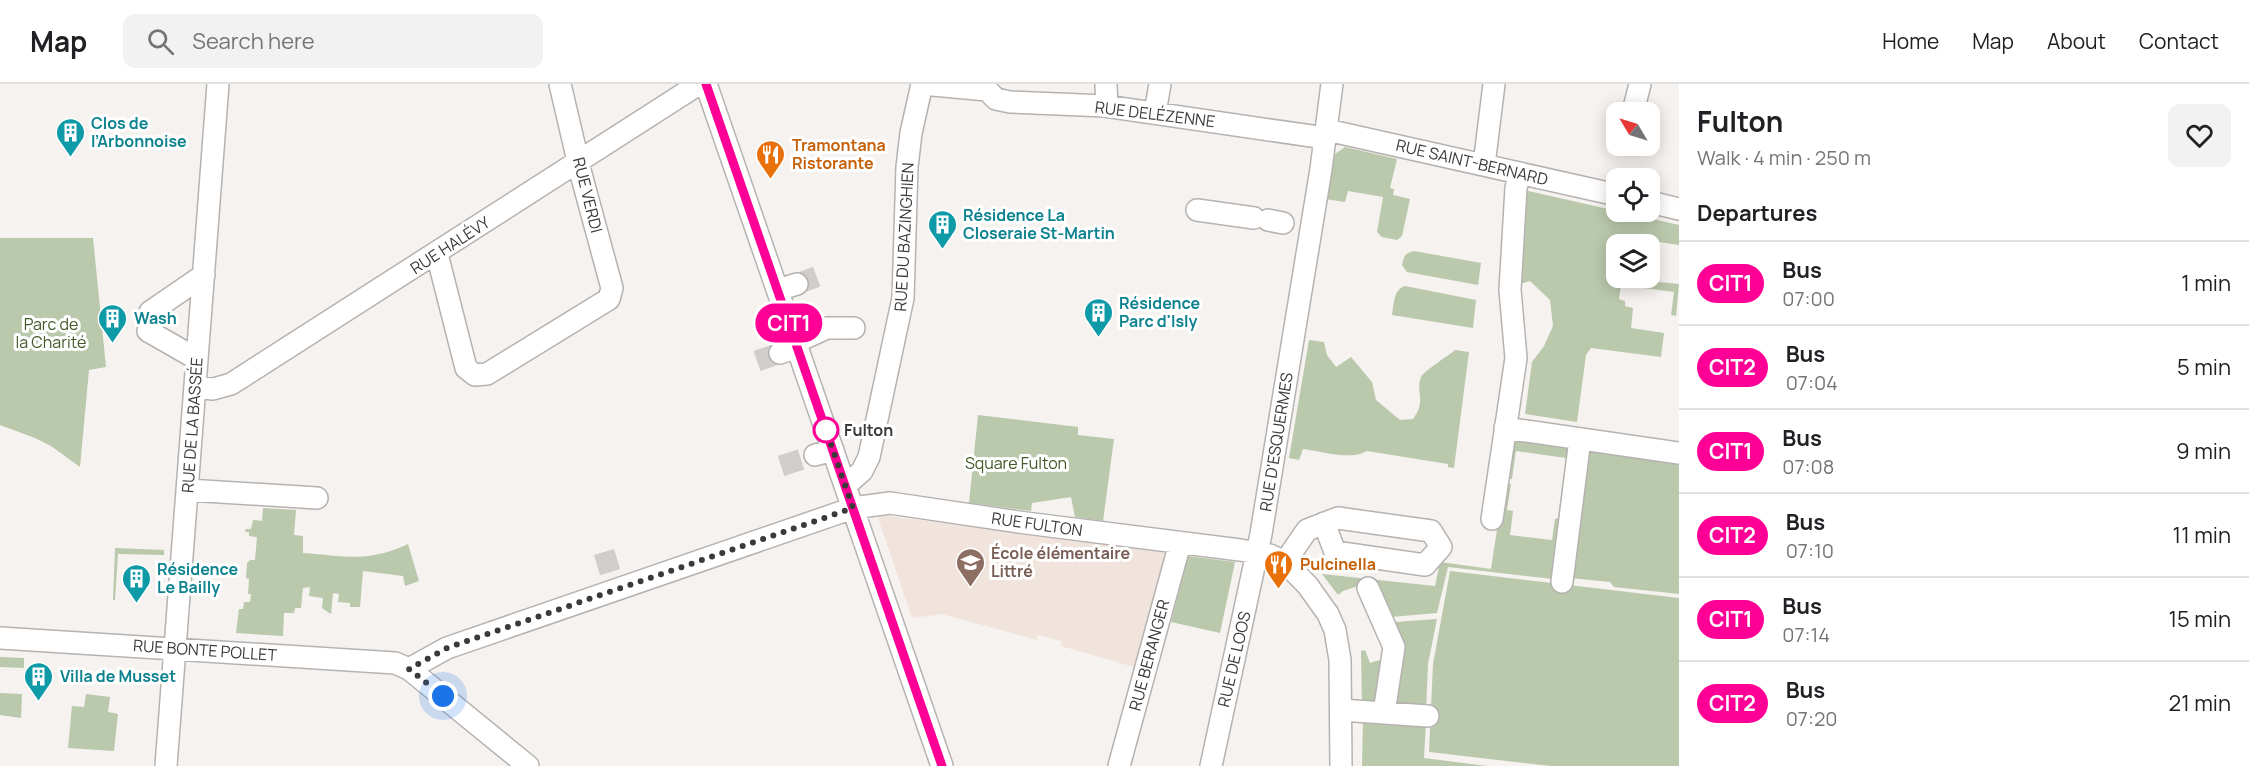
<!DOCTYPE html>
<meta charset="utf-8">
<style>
:root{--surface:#fff;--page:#f2f2f2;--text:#202124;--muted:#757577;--line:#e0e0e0}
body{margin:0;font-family:Manrope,sans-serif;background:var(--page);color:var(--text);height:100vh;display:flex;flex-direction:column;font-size:22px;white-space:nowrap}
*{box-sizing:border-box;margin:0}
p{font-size:20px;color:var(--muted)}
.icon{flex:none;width:33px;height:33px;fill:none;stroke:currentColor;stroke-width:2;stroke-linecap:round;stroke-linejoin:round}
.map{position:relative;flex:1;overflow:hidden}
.sheet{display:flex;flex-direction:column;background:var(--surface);width:570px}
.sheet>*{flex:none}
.badge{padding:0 12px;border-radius:20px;font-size:21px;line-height:39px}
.needle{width:39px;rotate:308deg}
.fabs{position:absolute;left:1606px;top:18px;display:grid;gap:12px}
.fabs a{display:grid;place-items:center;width:54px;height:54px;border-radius:12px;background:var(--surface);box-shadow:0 3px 15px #0003;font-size:30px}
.you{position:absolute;width:30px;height:30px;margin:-15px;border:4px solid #fff;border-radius:50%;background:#1a73e8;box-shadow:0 0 0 9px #1a73e833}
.map>.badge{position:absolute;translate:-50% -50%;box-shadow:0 0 0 3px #fff}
h2{padding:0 18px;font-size:22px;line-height:54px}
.round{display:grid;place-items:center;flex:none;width:63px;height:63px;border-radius:12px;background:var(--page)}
.overview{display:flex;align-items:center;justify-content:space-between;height:102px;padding:0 18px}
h1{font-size:28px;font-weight:700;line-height:45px}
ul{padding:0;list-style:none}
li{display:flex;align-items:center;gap:18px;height:84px;padding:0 18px;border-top:2px solid var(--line)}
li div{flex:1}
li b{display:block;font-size:22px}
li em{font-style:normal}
li .badge{min-width:66px;font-weight:700;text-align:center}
header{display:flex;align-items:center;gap:36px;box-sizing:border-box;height:84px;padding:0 30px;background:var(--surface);border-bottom:2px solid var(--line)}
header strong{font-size:28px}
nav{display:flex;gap:33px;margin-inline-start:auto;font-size:21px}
.search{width:420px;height:54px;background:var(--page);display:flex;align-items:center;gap:15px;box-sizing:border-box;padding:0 21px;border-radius:12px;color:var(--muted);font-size:22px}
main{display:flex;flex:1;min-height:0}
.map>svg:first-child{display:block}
</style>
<header>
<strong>Map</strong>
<div class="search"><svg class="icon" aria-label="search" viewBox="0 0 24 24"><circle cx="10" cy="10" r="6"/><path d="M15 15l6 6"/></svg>Search here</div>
<nav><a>Home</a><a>Map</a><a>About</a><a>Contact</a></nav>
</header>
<main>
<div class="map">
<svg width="1679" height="682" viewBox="0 0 1679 682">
<rect width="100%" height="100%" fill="#f6f2ef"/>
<path fill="#f0e4dd" d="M881,431L1162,467L1165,470L1134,583L1061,562L1062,557L1038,551L1037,556L942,530L912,534L878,434Z"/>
<path fill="#bac8ac" d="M1345,63L1397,75L1390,104L1394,105L1393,111L1410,115L1402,152L1397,156L1382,153L1377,148L1383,113L1348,107L1345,118L1325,115L1335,70Z
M1524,106L1679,141V161L1626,153L1624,160H1617V194L1679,200L1676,232L1671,231L1674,208L1621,201L1619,215L1625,217V222L1633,224L1631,244L1664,249L1661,273L1591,264L1586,271L1577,338L1525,330L1532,278L1544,262L1553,242L1550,216L1530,197L1517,201Z
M0,154H93L106,283L89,286L80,383L51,362L35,354L0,341Z
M1414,167L1481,179L1478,201L1407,188L1402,181C1404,172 1405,169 1414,167Z
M1405,202L1476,216L1473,244L1392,231C1394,220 1393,206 1405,202Z
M1309,256L1324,258L1327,271L1336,283L1351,273L1372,298L1376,316L1400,336L1413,335C1427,316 1415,309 1421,293C1424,287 1448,272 1455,266L1469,268L1454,384L1448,383V380L1367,367C1350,377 1321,367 1303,365L1299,376L1289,374Z
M978,331L1078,343V351L1114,355L1103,437L1075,433L1071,413L1032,419L1031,427L969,419Z
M1513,352L1575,361L1553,495L1448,483L1437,529L1391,533L1373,497L1343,507L1338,511L1322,490L1435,502L1440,478L1491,485L1504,399L1511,400L1507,426L1513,427L1510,451L1552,456L1555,435L1558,434L1566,374L1516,367L1512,395L1504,394Z
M1585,362L1679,375V510L1614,503L1610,498L1570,494Z
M263,424L296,426L294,451L303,452V469C347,472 367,479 408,460L419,497L405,502L403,492L363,487L360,523H350V519L338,518L339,510L333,509L331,530L322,524L323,514L309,512L310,503L303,504L301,524H295L294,529H284L283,552L236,549L239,525H243L244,518H250L251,510H248L249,495L246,494L247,479L250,476H255L257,453L249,452V448H245L246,445H251L253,436L262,437Z
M115,464L164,466V471L118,470L115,516H113Z
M1188,472L1235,478L1220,549L1171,538Z
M1450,487L1679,514V682H1551L1429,668L1433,580Z
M1437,535L1428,580L1426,627L1393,626L1392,541L1395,538Z
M1365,566L1370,579L1383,575L1384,619L1362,623L1361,567Z
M0,573L24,574V584L0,583Z
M0,609L22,610L21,634L0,631Z
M86,610L110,613L108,628L118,630L114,667L68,664L72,622L84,623Z
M1363,635L1426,638L1424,674L1487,682H1362Z"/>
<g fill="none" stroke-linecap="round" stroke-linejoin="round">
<path stroke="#d1cdcb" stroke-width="21" stroke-dasharray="21 10" stroke-linecap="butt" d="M797,200L824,190
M757,277L780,269
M781,382L815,371
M604,468L611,491"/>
<defs>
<path id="minor" d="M706,0L942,682
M922,0L987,6
M1106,2L1107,22
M987,6L996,15L1010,18L1105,22L1325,54
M1633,28L1640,0
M1155,29L1160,0
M1327,46L1617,111
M1484,81L1494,0
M1650,118L1679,125
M1197,126L1254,134
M1268,136L1283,139
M437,170L466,284L475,291L487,290L609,215L612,204L581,90L560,0
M778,206L797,200
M150,228L204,191
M148,247L197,275
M796,258L827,244H854
M780,269L797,263
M195,303L213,305L231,300L699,0
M1505,344L1679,369
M815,371L833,366
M845,402L862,387L869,373L903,214L907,83L911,49L922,0
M188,406L317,414
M1492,435L1516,274L1510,206L1516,104L1520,89
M1285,478L1307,446L1338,434L1431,447L1441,463L1425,481L1335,468L1324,439
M1562,498L1580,355
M1368,504L1394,563L1384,629
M0,554L395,579L409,585L528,682
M409,585L447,564L853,424L890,419L1026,439L1240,466L1270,471L1285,478L1308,502L1328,530L1335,546L1340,576L1341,682
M1341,626L1428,632
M166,682L218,0
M1119,682L1180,459
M1211,682L1261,450L1321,85L1332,0"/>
</defs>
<use href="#minor" stroke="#b6b2b0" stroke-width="24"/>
<use href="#minor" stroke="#fff" stroke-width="21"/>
</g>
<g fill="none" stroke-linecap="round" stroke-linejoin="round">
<defs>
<path id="line" d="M706,0L942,682"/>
</defs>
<use href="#line" stroke="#fff" stroke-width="14"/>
<use href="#line" stroke="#ff0096" stroke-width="9"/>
<path stroke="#3c3a39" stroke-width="6" stroke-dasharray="0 10.8" d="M443,612L409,585L447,564L853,424L826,346"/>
</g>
<defs>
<symbol id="building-pin" viewBox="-11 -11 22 30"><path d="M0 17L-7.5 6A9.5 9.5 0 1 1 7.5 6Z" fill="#0f9aa8" stroke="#fff"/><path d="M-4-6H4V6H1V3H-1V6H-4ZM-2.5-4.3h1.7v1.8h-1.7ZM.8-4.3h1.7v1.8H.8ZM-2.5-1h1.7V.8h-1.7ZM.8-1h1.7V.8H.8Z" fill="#fff"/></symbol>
<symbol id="restaurant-pin" viewBox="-11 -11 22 30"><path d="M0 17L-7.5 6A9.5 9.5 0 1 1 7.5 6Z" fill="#e8710a" stroke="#fff"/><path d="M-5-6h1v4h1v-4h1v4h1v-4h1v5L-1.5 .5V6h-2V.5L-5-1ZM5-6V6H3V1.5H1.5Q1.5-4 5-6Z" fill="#fff"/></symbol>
<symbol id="school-pin" viewBox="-11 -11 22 30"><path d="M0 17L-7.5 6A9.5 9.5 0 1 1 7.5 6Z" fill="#8d6e63" stroke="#fff"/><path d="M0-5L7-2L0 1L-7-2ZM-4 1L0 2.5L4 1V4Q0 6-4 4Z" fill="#fff"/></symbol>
</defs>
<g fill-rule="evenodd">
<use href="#building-pin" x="54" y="32" width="33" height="45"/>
<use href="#restaurant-pin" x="754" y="54" width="33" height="45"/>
<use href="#building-pin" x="926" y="124" width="33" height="45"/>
<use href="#building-pin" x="1082" y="212" width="33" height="45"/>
<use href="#building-pin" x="96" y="218" width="33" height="45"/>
<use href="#school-pin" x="954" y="462" width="33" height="45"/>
<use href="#restaurant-pin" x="1262" y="464" width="33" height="45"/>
<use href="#building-pin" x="120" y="478" width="33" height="45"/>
<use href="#building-pin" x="22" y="576" width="33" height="45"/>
</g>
<circle fill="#fff" stroke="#ff0096" stroke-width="3" cx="826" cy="346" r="12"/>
<g text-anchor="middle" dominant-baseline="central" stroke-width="6" stroke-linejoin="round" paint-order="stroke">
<g font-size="16" fill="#3c3a39" stroke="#fff">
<text transform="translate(1155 30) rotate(7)">RUE DELÉZENNE</text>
<text transform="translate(1472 78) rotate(13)">RUE SAINT-BERNARD</text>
<text transform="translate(588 111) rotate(76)">RUE VERDI</text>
<text transform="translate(904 153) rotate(-87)">RUE DU BAZINGHIEN</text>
<text transform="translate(450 161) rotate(-33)">RUE HALÉVY</text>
<text transform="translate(192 341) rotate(-86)">RUE DE LA BASSÉE</text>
<text transform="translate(1276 358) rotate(-81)">RUE D'ESQUERMES</text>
<text transform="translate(1037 440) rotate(8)">RUE FULTON</text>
<text transform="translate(205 566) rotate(4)">RUE BONTE POLLET</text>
<text transform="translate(1149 571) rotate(-75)">RUE BERANGER</text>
<text transform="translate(1234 575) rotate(-77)">RUE DE LOOS</text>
</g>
<g font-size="16" font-weight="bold" fill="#0d838f" stroke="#fff" text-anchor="start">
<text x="91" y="39">Clos de<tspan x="91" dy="18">l’Arbonnoise</tspan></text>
<text x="963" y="131">Résidence La<tspan x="963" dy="18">Closeraie St-Martin</tspan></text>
<text x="1119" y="219">Résidence<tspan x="1119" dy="18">Parc d'Isly</tspan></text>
<text x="134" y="234">Wash</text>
<text x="157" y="485">Résidence<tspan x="157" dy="18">Le Bailly</tspan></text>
<text x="60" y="592">Villa de Musset</text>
</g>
<g font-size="16" font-weight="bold" fill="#c56008" stroke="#fff" text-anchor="start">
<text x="792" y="61">Tramontana<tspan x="792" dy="18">Ristorante</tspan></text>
<text x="1300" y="480">Pulcinella</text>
</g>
<g font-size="16" fill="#425927" stroke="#fff">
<text x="51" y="240">Parc de<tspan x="51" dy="18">la Charité</tspan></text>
<text x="1016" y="379">Square Fulton</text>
</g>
<g font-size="16" font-weight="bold" fill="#3c3a39" stroke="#fff" text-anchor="start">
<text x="844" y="346">Fulton</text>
</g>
<g font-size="16" font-weight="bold" fill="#785e54" stroke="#fff" text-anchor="start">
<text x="991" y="469">École élémentaire<tspan x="991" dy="18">Littré</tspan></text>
</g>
</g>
</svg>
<div class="fabs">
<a><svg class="needle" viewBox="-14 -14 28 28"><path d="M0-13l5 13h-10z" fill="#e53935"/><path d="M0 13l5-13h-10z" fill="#757577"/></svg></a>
<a><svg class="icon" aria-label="locate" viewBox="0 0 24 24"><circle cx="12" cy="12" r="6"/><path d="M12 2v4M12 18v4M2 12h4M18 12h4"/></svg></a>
<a><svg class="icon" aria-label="layers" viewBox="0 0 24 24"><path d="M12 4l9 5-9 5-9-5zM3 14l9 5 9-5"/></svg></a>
</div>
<div class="you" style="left:443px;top:612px"></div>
<b class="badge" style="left:789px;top:239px;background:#ff0096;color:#fff">CIT1</b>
</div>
<section class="sheet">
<div class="overview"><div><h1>Fulton</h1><p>Walk · 4 min · 250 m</p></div><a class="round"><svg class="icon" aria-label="heart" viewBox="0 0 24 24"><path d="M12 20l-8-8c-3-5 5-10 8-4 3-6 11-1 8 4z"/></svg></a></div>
<h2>Departures</h2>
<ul>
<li><span class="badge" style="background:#ff0096;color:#fff">CIT1</span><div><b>Bus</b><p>07:00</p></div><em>1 min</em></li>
<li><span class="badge" style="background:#ff0096;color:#fff">CIT2</span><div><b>Bus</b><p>07:04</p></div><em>5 min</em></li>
<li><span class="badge" style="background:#ff0096;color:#fff">CIT1</span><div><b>Bus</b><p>07:08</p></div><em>9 min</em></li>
<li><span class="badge" style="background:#ff0096;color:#fff">CIT2</span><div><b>Bus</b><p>07:10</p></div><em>11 min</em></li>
<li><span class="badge" style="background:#ff0096;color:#fff">CIT1</span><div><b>Bus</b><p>07:14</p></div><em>15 min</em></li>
<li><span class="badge" style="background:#ff0096;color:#fff">CIT2</span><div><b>Bus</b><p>07:20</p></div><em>21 min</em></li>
</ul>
</section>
</main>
